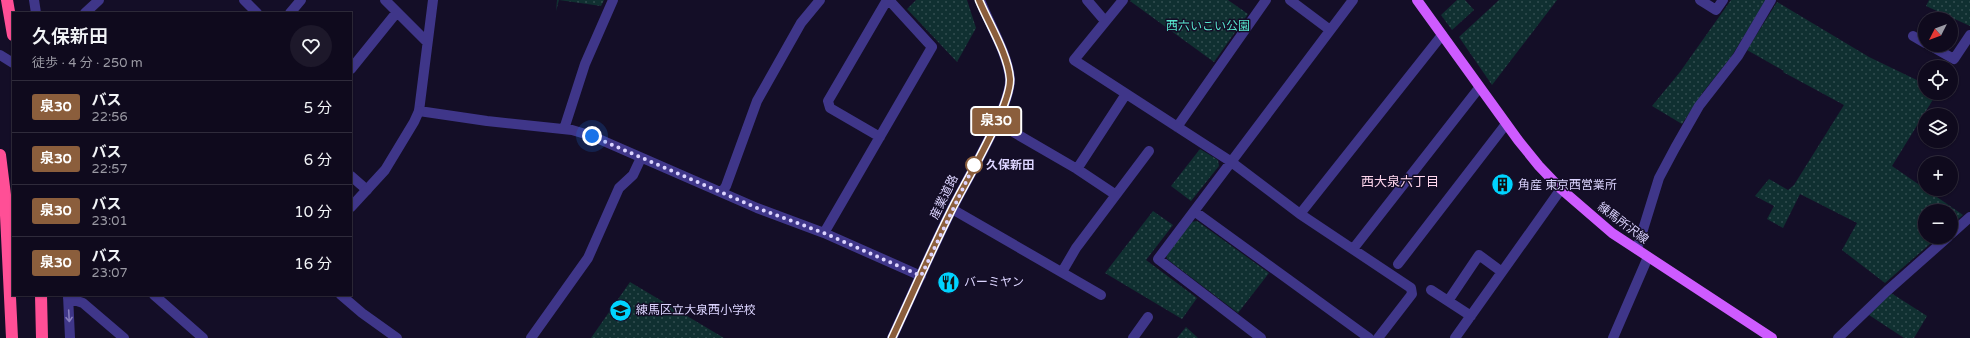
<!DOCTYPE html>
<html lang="ja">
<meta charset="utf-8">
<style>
:root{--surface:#0f0a1d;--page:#1d182a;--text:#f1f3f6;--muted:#9b9aa4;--line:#2f2b3b}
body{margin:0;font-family:"Varela Round","Noto Sans JP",sans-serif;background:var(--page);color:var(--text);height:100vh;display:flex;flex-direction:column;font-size:15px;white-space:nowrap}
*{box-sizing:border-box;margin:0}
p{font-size:13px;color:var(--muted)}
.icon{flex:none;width:22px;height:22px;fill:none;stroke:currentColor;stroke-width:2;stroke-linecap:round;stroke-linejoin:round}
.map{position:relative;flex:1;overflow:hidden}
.panel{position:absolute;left:12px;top:12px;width:340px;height:284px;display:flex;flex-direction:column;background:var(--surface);border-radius:0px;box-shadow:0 1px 3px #0004,0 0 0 1px var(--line)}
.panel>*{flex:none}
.badge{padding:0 8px;border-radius:3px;font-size:14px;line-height:26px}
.needle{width:26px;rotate:228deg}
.buttons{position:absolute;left:1918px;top:12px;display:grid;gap:8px}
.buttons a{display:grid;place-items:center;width:40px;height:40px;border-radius:50%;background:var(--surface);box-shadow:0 1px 3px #0004,0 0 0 1px var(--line);font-size:20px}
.you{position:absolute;width:20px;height:20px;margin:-10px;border:3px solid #fff;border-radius:50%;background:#1a73e8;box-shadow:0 0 0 6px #1a73e833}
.map>.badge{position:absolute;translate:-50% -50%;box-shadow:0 0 0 2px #fff}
.round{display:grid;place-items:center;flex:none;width:42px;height:42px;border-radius:21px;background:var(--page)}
.head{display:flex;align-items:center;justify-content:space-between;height:68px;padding:0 20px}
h1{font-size:19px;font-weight:600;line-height:30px}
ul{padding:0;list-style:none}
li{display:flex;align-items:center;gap:12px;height:52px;padding:0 20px;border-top:1px solid var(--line)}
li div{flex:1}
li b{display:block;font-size:15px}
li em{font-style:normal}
li .badge{min-width:44px;font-weight:700;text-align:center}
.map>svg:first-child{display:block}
</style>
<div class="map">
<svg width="1970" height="338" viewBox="0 0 1970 338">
<defs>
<pattern id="green-dots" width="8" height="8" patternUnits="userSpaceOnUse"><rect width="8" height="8" fill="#103031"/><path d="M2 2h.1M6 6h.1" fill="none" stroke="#324d50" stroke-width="1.8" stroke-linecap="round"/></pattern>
</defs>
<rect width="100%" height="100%" fill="#140e27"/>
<path fill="url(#green-dots)" d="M557,0H604L601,6L559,0L556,11Z
M916,0H967L976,28L957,62L907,9Z
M1131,0H1228L1248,14L1214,62L1130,1Z
M1457,0H1465L1474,10L1452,30L1441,15Z
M1499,0H1557L1492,85L1459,37Z
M1731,0H1766L1731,57L1703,92L1682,124L1652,106L1680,72Z
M1929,0H1970V26L1926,6Z
M1777,2L1869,57L1925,84V93H1937L1892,166L1963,215L1951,225V211H1925V237H1938L1885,283L1842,250L1857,223L1800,194L1783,228L1767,219L1774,206L1755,196L1769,179L1788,190L1794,185L1844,105L1783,72L1784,71L1747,50Z
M1200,149L1218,160L1219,166L1191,201L1171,186Z
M1153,211L1173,225L1146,260L1197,298L1182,319L1105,273Z
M1197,221L1269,273L1238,313L1167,259L1166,254L1191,222Z
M630,282L724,338H591Z
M1891,293L1927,316L1914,338H1904L1869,315Z
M1186,327L1198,338H1177Z"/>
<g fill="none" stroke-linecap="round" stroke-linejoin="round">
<path stroke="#3f3689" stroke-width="10" d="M34,0L36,13
M244,0L257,13
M385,0L427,42
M433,0L419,111L487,121L572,130L592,136L757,208L824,233L921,276
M1087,0L1105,21
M1123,0L1074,60L1230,161L1300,214L1411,288L1412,294L1378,338
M1290,0L1330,30
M1700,0L1716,10L1723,0
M85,13L99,0
M290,13L301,0
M1913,36L1925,43
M1929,45L1954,59L1970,35
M0,55L13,63
M351,69L397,12
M996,122L1077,169L1116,195
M1177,127L1266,0
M564,129L585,64L613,0
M880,137L830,108L828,101L887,0
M1077,169L1126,94
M351,176L367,190
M722,192L726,186L757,101L801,23L820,0
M952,209L1101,295
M1194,211L1369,338
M1300,214L1442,35
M824,233L932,47L889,0
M1951,234L1970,217
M1353,249L1479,88
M1637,249L1659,178L1675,148L1699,106L1738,56L1771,0
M1398,264L1506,124
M1062,272L1076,248L1149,151
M1431,290L1471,316
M68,295L70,338
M154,295L203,338
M341,295L362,313L397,338
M68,298L83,303L124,338
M1448,301L1479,255L1502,272
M531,338L588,258L619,188L633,175L641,158
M1133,338L1148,317
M1261,338L1158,259L1353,0
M1455,338L1561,189
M1613,338L1648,257
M1838,338L1887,291L1948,237"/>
<path stroke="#3f3689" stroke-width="10" d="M351,207L385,170L414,122L419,111
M892,338C912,295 931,251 952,209C966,181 1011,106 1010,79C1008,54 989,24 980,0"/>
<path stroke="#ce5bff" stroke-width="10" d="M1417,0L1518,140L1539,166L1561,189L1612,233L1772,338"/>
<path stroke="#ff4f96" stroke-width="12" d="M7,0L13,35
M0,155L5,195L12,338
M41,295L42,338"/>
</g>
<defs><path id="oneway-shaft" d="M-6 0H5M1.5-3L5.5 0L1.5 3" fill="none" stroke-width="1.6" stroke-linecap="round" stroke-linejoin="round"/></defs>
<use stroke="#867dbe" href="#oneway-shaft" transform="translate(69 316) rotate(87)"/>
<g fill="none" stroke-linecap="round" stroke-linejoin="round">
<defs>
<path id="line" d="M892,338C912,295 931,251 952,209C966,181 1011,106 1010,79C1008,54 989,24 979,0"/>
</defs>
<use href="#line" stroke="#fff" stroke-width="9"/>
<use href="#line" stroke="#8b5e3c" stroke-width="6"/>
<path stroke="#dcd4ff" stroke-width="4" stroke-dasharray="0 7.2" d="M592,136L757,208L824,233L921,276L977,159L974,165"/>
</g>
<defs>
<symbol id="building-disc" viewBox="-11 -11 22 22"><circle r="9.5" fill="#00d3ff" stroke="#140e27"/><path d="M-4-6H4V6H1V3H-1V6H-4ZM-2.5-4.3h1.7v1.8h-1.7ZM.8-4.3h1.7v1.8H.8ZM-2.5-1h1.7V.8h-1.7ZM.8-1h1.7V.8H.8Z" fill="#111"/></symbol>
<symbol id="restaurant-disc" viewBox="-11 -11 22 22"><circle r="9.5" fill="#00d3ff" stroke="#140e27"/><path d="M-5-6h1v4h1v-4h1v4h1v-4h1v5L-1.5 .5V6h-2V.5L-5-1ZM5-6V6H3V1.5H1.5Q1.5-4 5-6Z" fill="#111"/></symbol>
<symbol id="school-disc" viewBox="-11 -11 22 22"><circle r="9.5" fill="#00d3ff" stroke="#140e27"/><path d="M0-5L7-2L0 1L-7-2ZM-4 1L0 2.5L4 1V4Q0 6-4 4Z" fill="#111"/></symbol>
</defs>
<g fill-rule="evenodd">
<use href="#building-disc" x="1490" y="172" width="25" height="25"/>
<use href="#restaurant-disc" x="936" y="270" width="25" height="25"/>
<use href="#school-disc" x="608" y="298" width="25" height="25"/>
</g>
<circle fill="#fff" stroke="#8b5e3c" stroke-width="2" cx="974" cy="165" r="8"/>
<g text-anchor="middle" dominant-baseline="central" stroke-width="3" stroke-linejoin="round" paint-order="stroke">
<g font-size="12" fill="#58e6cd" stroke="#140e27">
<text x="1208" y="26">西六いこい公園</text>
</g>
<g font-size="12" font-weight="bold" fill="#dcd4ff" stroke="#140e27" text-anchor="start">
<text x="986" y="165">久保新田</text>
</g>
<g font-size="12" fill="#dcd4ff" stroke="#140e27" text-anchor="start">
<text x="1518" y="185">角産 東京西営業所</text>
<text x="964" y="282">バーミヤン</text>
<text x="636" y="310">練馬区立大泉西小学校</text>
</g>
<g font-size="12" fill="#dcd4ff" stroke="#140e27">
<text transform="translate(944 197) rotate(-64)">産業道路</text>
<text transform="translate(1623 223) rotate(37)">練馬所沢線</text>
</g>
<g font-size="13" fill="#ffd6ed" stroke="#140e27">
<text x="1400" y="182">西大泉六丁目</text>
</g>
</g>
</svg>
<div class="buttons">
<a><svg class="needle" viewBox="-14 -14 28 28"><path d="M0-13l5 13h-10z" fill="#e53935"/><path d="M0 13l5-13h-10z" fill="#9b9aa4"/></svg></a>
<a><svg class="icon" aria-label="locate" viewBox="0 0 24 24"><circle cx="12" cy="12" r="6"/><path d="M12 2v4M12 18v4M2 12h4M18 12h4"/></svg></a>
<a><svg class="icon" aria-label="layers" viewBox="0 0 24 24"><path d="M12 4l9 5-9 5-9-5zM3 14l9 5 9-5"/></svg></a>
<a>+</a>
<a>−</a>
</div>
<div class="you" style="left:592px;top:136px"></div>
<b class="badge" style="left:996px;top:121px;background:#8b5e3c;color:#fff">泉30</b>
<section class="panel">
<div class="head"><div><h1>久保新田</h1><p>徒歩 · 4 分 · 250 m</p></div><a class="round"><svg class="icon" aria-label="heart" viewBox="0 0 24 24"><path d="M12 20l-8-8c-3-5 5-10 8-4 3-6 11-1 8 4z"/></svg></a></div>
<ul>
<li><span class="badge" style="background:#8b5e3c;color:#fff">泉30</span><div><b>バス</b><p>22:56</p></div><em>5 分</em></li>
<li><span class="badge" style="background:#8b5e3c;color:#fff">泉30</span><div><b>バス</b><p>22:57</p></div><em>6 分</em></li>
<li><span class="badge" style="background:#8b5e3c;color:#fff">泉30</span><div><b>バス</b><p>23:01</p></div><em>10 分</em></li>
<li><span class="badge" style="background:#8b5e3c;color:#fff">泉30</span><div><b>バス</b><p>23:07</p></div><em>16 分</em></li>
</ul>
</section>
</div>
